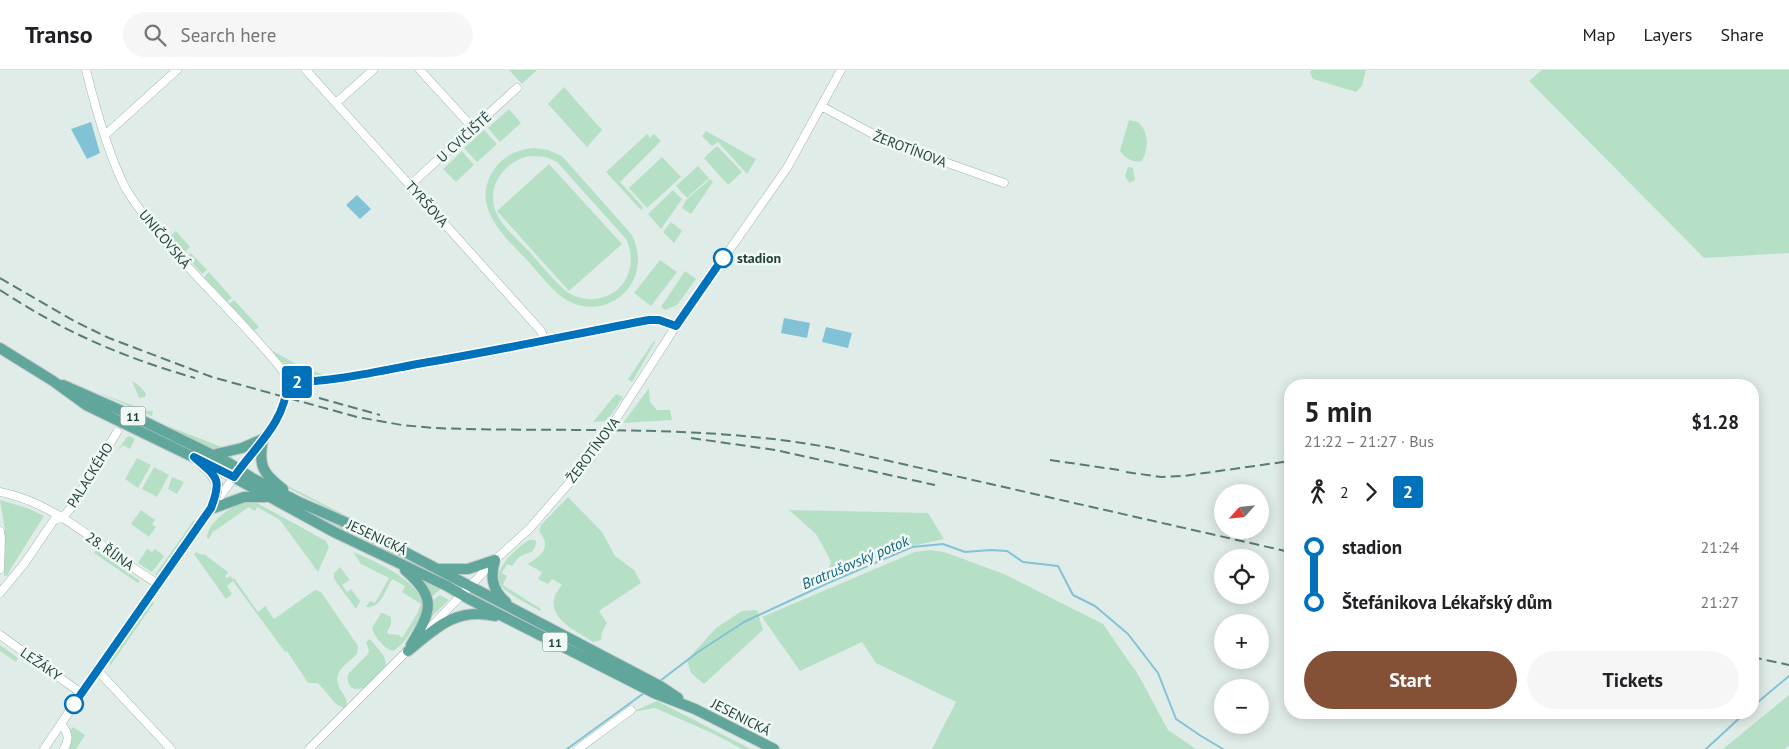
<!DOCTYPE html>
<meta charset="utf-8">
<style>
:root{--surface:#fff;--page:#f6f6f6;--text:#202124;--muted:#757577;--line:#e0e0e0;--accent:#845036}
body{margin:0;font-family:"PT Sans",sans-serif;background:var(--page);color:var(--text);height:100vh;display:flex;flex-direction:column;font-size:19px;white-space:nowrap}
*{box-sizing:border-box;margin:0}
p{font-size:16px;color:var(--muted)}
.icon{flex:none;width:28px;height:28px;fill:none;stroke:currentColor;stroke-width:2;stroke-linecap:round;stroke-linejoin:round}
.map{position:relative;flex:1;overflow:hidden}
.drawer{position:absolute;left:1284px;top:309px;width:475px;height:340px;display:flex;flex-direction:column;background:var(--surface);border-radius:20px;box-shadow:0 2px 12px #0003}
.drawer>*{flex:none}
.badge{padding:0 10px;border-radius:4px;font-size:18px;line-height:32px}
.needle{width:32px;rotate:243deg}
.buttons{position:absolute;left:1214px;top:414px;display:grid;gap:10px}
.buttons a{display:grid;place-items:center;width:55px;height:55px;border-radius:50%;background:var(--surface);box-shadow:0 2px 12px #0003;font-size:25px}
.map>.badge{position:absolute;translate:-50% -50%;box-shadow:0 0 0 2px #fff}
.legs{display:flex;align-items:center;gap:8px;height:55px;padding:0 20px;font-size:16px}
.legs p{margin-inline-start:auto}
.summary{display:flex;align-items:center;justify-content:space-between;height:85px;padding:0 20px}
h1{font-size:28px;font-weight:700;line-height:38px}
.button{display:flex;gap:10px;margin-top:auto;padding:10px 20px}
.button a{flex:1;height:58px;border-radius:30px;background:var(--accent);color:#fff;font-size:20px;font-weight:700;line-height:58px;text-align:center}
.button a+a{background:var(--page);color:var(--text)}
ul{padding:0 20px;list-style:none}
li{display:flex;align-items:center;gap:18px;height:55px;font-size:19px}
li i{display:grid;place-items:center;width:8px;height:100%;margin:0 6px;background:currentColor}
li i::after{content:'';width:12px;height:12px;margin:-6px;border:4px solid;border-radius:50%;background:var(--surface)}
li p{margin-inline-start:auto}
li:first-child i{background:linear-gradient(#0000 50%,currentColor 0)}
li:last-child i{background:linear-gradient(currentColor 50%,#0000 0)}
header{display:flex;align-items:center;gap:30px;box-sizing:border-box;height:70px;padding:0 25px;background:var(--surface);border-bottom:1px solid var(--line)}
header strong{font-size:24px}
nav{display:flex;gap:28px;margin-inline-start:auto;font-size:18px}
.search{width:350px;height:45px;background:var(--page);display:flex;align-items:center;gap:12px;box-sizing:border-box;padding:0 18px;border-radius:28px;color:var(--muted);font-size:19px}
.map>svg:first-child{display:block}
</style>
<header>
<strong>Transo</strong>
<div class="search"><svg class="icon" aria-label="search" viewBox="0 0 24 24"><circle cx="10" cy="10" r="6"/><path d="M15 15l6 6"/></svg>Search here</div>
<nav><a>Map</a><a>Layers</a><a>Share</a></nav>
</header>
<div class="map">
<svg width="1789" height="679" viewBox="0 0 1789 679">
<rect width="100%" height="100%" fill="#e0ece8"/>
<path fill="#b6e0c6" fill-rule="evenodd" d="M509,0H537L522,14Z
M1311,0H1366L1362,16L1356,22L1313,9L1310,3Z
M1542,0H1789V183L1704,188L1529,11Z
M564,17L602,60L587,77L548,34Z
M509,39L521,53L500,72L488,58Z
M1129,50L1138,52C1149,62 1149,78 1142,91C1133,93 1125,88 1120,81Z
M484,60L497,74L477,92L464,78Z
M706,61L756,89L747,104L718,72L712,76L702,66Z
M647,64L650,68L654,64L661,71L620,112L643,137L641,140L606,102Z
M717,76L742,102L728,115L704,88Z
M535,78L548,80L562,86L632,165C655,212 607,256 563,228C549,217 538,202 526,189C502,164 469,135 495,98C505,85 519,79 535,78ZM529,86L546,87L557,92L626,169C645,209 605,245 567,222C552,209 539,192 525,177C516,168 505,159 499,148C483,122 501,92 529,86Z
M462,81L474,95L456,112L443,99Z
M662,87L681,107L647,138L629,118Z
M549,94L622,174L569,221L497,141Z
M698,96L709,108L687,128L676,116Z
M1128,97L1133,98L1135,110L1129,113L1125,106Z
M710,109L713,112L691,144L682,138L686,130Z
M673,120L682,129L661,159L648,144Z
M671,152L682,161L674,173L663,162Z
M176,161L190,177L183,184L169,167Z
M191,183L207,200L202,204L187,187Z
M660,190L677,202L651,236L634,223Z
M685,201L696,209L677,235L665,240L661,237Z
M209,202L232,228L227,232L204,207Z
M234,230L259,257L254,261L229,234Z
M654,271L655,272L632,312L628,309Z
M273,281L296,294L328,307L306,308L296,304L271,283Z
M132,311C138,314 142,318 146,324L145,327L139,328Z
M649,318L650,332L657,340H670L672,350L623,353Z
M99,323L148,341H153L152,346Z
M616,324L623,327L607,351L593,352Z
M168,356L224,378C206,381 183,364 168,356Z
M129,366L135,369L130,379L123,375L117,381L127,367Z
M137,388L151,395L138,418L125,409Z
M154,397L169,405L157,427L142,419Z
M172,407L184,412L177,424L168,419Z
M251,413L327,451L364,466L449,510L447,512L369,472L324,453Z
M284,414L435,491L452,497L431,490L286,417Z
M568,427L602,462L615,486L634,500L641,513L599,541L607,553L602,562L601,570L593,572C579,562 550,551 554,529C555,524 559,519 562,515L552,509L548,514L538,509L542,502L527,494C542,486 552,477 539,461L541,455Z
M0,430L30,439L44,446L10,500L8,505L6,506L4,505L5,460Z
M242,433H257L326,471L329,477L318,502L280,450L257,437L255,441L249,437L213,462L209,469L207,468C207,454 229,437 242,433Z
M141,440L155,450L152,454L156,457L149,467L131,454Z
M789,440L928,443L944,469L894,480L826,509L831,491L816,464Z
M194,450L195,451L158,505H155Z
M529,470H535L536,473C534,484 529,482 521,486C517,488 515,493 512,496L507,494L502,503L507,506L503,515L541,539L540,541C530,535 509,525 501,516C490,500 517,478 529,470Z
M147,479L152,482L155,479L164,486L152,502L138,493Z
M96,480L140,511L138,513L94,483Z
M930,480L944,482L1004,504L1103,554L1139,606L1168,660L1196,679H932L956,632L876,593L862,572L800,601L762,547L915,482Z
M196,482L202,485L204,484L228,502L225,507L227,508L230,506L233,509L234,508L258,542L265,536L274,549L315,520L321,522L358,576L357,584C347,594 333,600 339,617C341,622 345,626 347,631L345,639L336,634L318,613H308L287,581L285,582L233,511L227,516L232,524L226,529L194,484Z
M353,482C372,489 424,513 423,537C423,544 418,552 413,558C408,567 402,575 393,581C383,578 375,567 372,558L381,543H383L391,547V554L387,562L388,564L399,565L402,568L417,544L421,534L402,522L405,516L392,509C386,519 381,539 366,537L370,531L375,533L389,508L361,494Z
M340,497L350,510L342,515L347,522L351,519L360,531L356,539L334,509V503Z
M418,506L441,519L431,527Z
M440,525L449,530L430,548L432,531Z
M153,531L154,533L110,596V591L146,538Z
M757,540L763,560L704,614L691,603L687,590L716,558L742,541Z
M370,569L384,586L386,595C377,606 369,623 352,618C348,614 346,609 349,603L367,585L369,581L366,572Z
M0,575L18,588L16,592L0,581Z
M1789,625V675L1785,679H1723Z
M657,631L751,679H742L714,664L655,638L632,642Z
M73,657L85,665L76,679H69L72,668L70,661Z"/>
<path fill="#82c2d7" d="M91,52L100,83L87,89L71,59Z
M357,125L371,139L360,149L346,135Z
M784,248L810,253L807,268L781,263Z
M826,257L852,263L848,278L822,272Z"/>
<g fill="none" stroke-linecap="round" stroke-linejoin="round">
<path stroke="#82c2d7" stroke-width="2" d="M660,611L698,582L744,552L828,513L912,477L943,474L965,482L991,480L1007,481L1023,492L1058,496L1073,525L1095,536L1128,564L1158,603L1176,649L1201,666L1223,679
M1752,637L1789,606
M567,679L644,623
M1706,679L1746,642"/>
<path stroke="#b9c9c5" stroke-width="8" stroke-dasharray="8 4" stroke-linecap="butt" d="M281,341L286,325"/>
<defs>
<path id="minor" d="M86,0C95,36 109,87 126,119C137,137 149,152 162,168C201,214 246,254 283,301L288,312L286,325
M306,0L541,261L545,271
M420,0L473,58
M336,33L373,0
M821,36L888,72L1004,113
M105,65L177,0
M410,115L517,18
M288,312C330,312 371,303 412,295C491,282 570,265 649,251L659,250L676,256
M0,422C61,434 106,483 158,514
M62,448L70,439L117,362
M0,461L1,469L0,499
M0,523L24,494L54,450L62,448
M425,563L495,490L530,458L591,388L676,256L787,98L841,0
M0,565L81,623
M97,600L171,679
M61,654C68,662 70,669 64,679
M44,679L97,600L239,400L275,354L281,341
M309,679L410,578
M578,679L631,640"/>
<path id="major" d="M0,278L53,311L86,335L224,402L334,462L447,516L469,529L654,623L695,639L774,679
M63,315L129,344L229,393L252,408L299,432L363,460L660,616L678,628
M263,369C258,395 262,403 283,419
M212,385L242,378L263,369
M202,394C221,411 220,416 211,439
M211,439L244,427H266
M495,490C490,507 492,520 506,532
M440,499H468L495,490
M405,500C438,529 431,541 411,575
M408,581C436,558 456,537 495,546"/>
</defs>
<use href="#minor" stroke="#a2b5b0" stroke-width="9"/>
<use href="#major" stroke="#c0c9c8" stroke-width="12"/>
<use href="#minor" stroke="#fff" stroke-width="8"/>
<use href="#major" stroke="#60a69b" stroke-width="10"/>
<path stroke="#597a75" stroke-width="2" stroke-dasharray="10 5" stroke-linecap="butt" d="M0,208L74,251L109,268L212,307L357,347L402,355L433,358C566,363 700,353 832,378L1290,482
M0,220C64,262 122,287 195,308
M319,328L380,345
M691,368L775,380L935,415
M1050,390L1119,400
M1126,402L1161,407L1183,406L1290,391
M1752,587L1789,595"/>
</g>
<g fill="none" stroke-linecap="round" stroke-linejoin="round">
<defs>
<path id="line-1" d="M74,634L211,438C223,407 216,407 194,387L234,407C256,375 284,355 288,312C330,312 371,303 412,295C491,282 570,265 649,250H659L676,256L723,188"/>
</defs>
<use href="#line-1" stroke="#fff" stroke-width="11"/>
<use href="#line-1" stroke="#0072bc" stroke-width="8"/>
</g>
<g fill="#fff" stroke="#0072bc" stroke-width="2.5">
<circle cx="723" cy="188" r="9"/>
<circle cx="74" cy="634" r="9"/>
</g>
<g text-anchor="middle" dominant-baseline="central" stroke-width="5" stroke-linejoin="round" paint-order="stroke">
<g fill="#f1f9f5" stroke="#5e7771" stroke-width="1">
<rect x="120.5" y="336.5" width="25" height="19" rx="4"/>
<rect x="542.5" y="562.5" width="25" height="19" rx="4"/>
</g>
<g font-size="12" font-weight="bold" fill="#1f3f39">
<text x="133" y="346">11</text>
<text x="555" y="572">11</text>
</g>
<g font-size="14" fill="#1f3f39" stroke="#f1f9f5">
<text transform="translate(464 67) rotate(-42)">U CVIČIŠTĚ</text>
<text transform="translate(910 79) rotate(21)">ŽEROTÍNOVA</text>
<text transform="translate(427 134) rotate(48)">TYRŠOVA</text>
<text transform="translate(165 169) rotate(50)">UNIČOVSKÁ</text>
<text transform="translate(593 380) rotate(-53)">ŽEROTÍNOVA</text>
<text transform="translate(90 405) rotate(-58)">PALACKÉHO</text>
<text transform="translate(377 467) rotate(25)">JESENICKÁ</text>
<text transform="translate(110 481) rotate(35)">28. ŘÍJNA</text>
<text transform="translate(41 594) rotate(35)">LEŽÁKY</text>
<text transform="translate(741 647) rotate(27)">JESENICKÁ</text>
</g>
<g font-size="14" font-weight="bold" fill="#1f3f39" stroke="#f1f9f5" text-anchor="start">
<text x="737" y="188">stadion</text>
</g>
<g font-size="15" font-style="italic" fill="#136480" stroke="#f1f9f5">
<text transform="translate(855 492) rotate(-23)">Bratrušovský potok</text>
</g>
</g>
</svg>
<div class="buttons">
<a><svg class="needle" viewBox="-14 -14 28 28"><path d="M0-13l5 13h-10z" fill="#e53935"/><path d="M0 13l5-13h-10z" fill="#757577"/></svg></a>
<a><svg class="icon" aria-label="locate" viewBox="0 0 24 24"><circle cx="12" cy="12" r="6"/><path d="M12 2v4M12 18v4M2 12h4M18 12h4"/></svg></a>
<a>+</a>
<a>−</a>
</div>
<b class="badge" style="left:297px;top:312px;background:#0072bc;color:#fff">2</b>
<section class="drawer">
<div class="summary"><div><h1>5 min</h1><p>21:22 – 21:27 · Bus</p></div><b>$1.28</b></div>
<div class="legs"><svg class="icon" aria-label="walk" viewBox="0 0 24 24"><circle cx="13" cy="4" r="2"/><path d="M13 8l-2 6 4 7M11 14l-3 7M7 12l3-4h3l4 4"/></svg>2<svg class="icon" aria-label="forward" viewBox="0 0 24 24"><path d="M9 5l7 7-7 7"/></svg><b class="badge" style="background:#0072bc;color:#fff">2</b></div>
<ul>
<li><i style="color:#0072bc"></i><b>stadion</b><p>21:24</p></li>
<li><i style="color:#0072bc"></i><b>Štefánikova Lékařský dům</b><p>21:27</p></li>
</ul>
<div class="button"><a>Start</a><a>Tickets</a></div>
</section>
</div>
